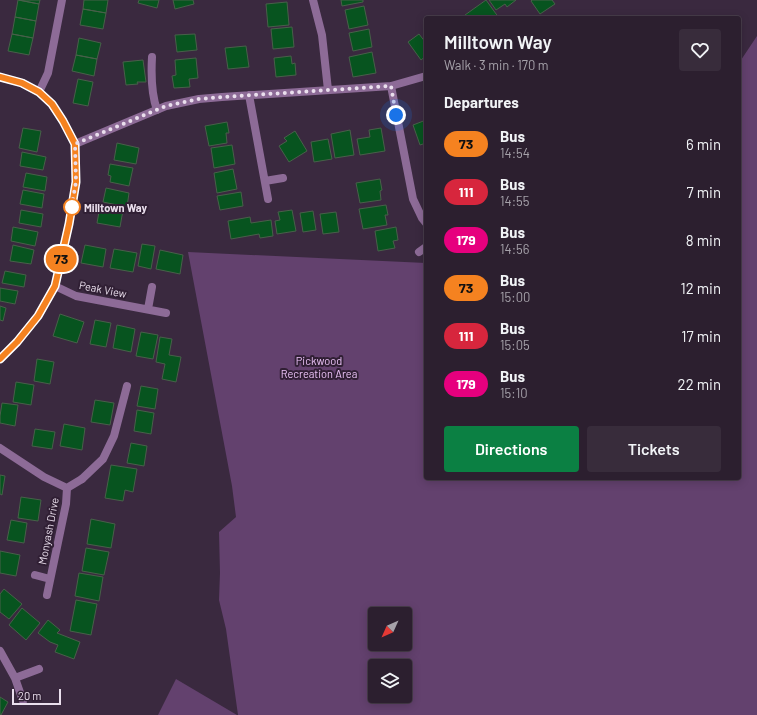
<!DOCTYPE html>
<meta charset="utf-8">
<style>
:root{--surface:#2c1f2f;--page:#382c3b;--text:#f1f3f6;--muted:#a6a2aa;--line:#483d4b;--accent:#0b8043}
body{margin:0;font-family:Barlow,sans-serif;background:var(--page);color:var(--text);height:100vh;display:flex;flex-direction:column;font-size:15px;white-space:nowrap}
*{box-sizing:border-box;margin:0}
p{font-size:13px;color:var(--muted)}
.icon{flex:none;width:22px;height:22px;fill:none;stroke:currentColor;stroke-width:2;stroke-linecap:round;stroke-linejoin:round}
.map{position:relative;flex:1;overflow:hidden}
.sheet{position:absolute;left:424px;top:16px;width:317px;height:464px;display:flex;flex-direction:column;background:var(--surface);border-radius:4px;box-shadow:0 2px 10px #0003,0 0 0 1px var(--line)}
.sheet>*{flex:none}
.badge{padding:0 8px;border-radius:13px;font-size:14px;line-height:26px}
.needle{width:26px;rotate:225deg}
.controls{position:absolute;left:368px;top:607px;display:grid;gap:8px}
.controls a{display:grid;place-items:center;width:44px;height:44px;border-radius:4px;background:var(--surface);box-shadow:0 2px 10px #0003,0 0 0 1px var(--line);font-size:20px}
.scale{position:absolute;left:12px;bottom:10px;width:49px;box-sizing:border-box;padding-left:4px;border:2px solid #eadfed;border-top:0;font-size:11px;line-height:14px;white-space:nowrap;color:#eadfed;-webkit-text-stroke:3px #301f34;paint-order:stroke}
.you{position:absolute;width:20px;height:20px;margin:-10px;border:3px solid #fff;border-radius:50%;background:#1a73e8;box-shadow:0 0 0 6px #1a73e833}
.map>.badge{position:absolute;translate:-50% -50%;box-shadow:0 0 0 2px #fff}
h2{padding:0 20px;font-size:15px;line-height:36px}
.round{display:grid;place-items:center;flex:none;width:42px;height:42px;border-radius:4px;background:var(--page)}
.head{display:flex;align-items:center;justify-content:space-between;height:68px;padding:0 20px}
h1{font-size:19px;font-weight:600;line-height:30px}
.button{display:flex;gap:8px;margin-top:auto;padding:8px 20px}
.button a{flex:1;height:46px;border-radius:4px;background:var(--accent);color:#fff;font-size:16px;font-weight:600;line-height:46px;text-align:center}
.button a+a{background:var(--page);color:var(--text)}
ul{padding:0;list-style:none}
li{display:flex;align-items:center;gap:12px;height:48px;padding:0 20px}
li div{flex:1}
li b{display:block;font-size:15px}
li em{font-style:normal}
li .badge{min-width:44px;font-weight:700;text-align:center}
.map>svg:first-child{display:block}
</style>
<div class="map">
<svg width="757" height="715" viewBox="0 0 757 715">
<rect width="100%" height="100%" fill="#3a293f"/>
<path fill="#63416e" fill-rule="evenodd" d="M757,36V715H238L226,629L219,600L220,573L219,532L236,517L232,486L188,252L426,263V478H739V63ZM375,614H405V644H375ZM375,666H405V696H375Z
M176,679L237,715H158Z"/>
<path fill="#07541f" stroke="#48604a" d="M18,0L39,4L36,21L15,17Z
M19,0H40L39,4Z
M84,0H108L106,13L83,9Z
M139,0H159L157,8L138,3Z
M173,0H193L194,4L175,9Z
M341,0H363V2L342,6Z
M486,0L499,18H467L465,15Z
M489,0H516L507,7L505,4L496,10Z
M532,0H552L555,4L540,14L531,1Z
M287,2L289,25L268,27L266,4Z
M364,6L368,25L349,29L345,10Z
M83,9L106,13L103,29L80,25Z
M15,17L36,21L33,38L12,34Z
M292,27L294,47L273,49L271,29Z
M369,29L372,47L353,51L349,33Z
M12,34L33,38L29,55L8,51Z
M195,34L197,50L177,52L175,35Z
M419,34L426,43V56L421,60L408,42Z
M79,38L101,43L97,59L76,55Z
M246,46L249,67L228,69L225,48Z
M372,52L376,73L353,77L349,57Z
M76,55L97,59L94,76L72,71Z
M291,56L292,64L295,63L296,75L276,77L274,58Z
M196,58L198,78L189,79L190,87L174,88L172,76L176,75L175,60Z
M143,60L146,82H137L138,84L126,85L123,62Z
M78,79L93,82L88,106L73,103Z
M426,120V143L420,145L413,125Z
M227,122L229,133H226L227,143L209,146L205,126Z
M23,128L41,131L37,152L19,148Z
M381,128L385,151L360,155L357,139L370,137L369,130Z
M350,130L354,155L335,158L331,134Z
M295,131L307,151L289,162L279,146L287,141L284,138Z
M328,139L332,159L314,162L311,142Z
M117,143L139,148L136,164L114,160Z
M232,145L235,164L214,168L211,148Z
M22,152L46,157L43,170L20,166Z
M110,164L133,168L129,186L110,182L111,176L108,175Z
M233,169L237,189L217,193L214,173Z
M26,173L47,177L45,191L23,187Z
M380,179L382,190L380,191L381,200L360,203L356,183Z
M106,188L129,193L127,207L103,202Z
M23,190L44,194L42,208L20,204Z
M241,192L243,206L220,210L217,196Z
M386,205L388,215H385L387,225L363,229L359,209Z
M100,206L123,210L120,227L97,223Z
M21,210L43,214L41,227L19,223Z
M292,210L296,231L277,234L275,221L280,220L278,212Z
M313,211L316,230L303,232L300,213Z
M336,212L339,232L323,234L320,214Z
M250,217L251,223L271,220L273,236L260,238L259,234L231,239L228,221Z
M13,227L38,232L35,246L11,241Z
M396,227L398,240L393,241L395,248L378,251L375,231Z
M142,244L155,246L151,269L138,266Z
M13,245L34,250L31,264L10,261Z
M85,245L106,249L103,267L81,263Z
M114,249L137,253L133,272L110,268Z
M160,250L183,255L180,274L156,269Z
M5,271L26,275L24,287L2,283Z
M0,288L18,291L15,304L0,301Z
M0,306L6,308L3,321L0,320Z
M60,314L84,322L77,343L53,336Z
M95,320L111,323L106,347L90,344Z
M117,325L135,329L131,352L113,348Z
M141,332L158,335L153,359L136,356Z
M160,337L172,339L169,355L181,357L176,382L162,379L165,364L156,362Z
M37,359L54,362L50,384L34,381Z
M16,382L34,385L31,405L13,402Z
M141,386L158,389L155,409L137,406Z
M95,400L114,403L110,425L91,422Z
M2,403L18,405L15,426L0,423V416Z
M137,410L154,413L151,434L134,431Z
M64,424L85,428L82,450L60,446Z
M35,429L55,432L52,449L32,446Z
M131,443L147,446L144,466L127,463Z
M111,465L137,469L133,492L125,490L123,501L105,498Z
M0,475L5,476L2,495L0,494Z
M21,497L41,500L38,521L18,518Z
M91,519L115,524L111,548L87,544Z
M11,520L27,523L24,543L7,540Z
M86,548L109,552L104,575L82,571Z
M0,551L20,555L16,576L0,573Z
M79,573L103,577L99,601L75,596Z
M4,589L22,604L9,619L0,612V594Z
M76,600L97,604L91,635L70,631Z
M22,608L40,623L26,640L9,625Z
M48,620L60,630L57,633L80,642L74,659L55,652L58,645L50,642L38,633Z
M0,697L8,702L1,715H0Z"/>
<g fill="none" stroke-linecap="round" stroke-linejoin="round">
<path stroke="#8d6b97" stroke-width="8" d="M152,57C151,75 151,93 157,110
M82,479L103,459L114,436L127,386"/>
<path stroke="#8d6b97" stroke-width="8" d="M313,0L322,35L328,90
M0,77L22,83L39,92L52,105L63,121L75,144L76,182L69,224L55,286L38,316L17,342L0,359
M391,86L413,199L422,218L426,223
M39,92L48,73L62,0
M249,95L268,199
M75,144L166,106L199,99L222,97L391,86L426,76
M265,181L283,178
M419,252L426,247
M55,286L76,296L166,313
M148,309L152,287
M0,448L44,477L67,488
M35,575L50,579
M47,595L66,504L67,488L82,479
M0,651L15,678L23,701
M15,678L39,669"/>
</g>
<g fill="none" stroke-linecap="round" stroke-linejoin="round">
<defs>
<path id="line" d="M0,77L22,83L39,92L52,104L63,121L75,144L76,182L69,224L55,286L38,316L17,342L0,359"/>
</defs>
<use href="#line" stroke="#fff" stroke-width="9"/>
<use href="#line" stroke="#f58220" stroke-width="6"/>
<path stroke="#eadfed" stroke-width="4" stroke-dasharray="0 7.2" d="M72,207L71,210L76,182L75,144L166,106L199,99L222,97L391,86L396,115"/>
</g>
<circle fill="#fff" stroke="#f58220" stroke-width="2" cx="72" cy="207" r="8"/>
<g text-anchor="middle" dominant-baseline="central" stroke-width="4" stroke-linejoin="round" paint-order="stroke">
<g font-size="11" font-weight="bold" fill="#eadfed" stroke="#301f34" text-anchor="start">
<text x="84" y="207">Milltown Way</text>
</g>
<g font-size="11" fill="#eadfed" stroke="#301f34">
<text transform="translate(103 289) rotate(11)">Peak View</text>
<text transform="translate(48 531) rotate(-79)">Monyash Drive</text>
</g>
<g font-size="11" fill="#eac1f6" stroke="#301f34">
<text x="319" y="360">Pickwood<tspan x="319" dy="13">Recreation Area</tspan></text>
</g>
</g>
</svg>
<div class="controls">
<a><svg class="needle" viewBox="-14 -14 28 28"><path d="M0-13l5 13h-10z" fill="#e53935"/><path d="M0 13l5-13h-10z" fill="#a6a2aa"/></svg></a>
<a><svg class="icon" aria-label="layers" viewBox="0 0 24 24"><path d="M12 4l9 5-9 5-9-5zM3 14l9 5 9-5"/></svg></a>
</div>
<div class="scale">20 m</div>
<div class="you" style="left:396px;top:115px"></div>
<b class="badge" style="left:61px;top:259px;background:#f58220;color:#111">73</b>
<section class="sheet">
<div class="head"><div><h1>Milltown Way</h1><p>Walk · 3 min · 170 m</p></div><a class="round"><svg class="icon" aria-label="heart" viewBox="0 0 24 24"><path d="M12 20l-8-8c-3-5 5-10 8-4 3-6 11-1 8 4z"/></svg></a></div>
<h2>Departures</h2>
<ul>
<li><span class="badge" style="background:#f58220;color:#111">73</span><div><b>Bus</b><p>14:54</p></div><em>6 min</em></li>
<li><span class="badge" style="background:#d7263d;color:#fff">111</span><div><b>Bus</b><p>14:55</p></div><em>7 min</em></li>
<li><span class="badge" style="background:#e6007e;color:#fff">179</span><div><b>Bus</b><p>14:56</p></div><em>8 min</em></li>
<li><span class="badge" style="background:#f58220;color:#111">73</span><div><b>Bus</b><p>15:00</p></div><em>12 min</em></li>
<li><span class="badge" style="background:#d7263d;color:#fff">111</span><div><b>Bus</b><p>15:05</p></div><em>17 min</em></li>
<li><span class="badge" style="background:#e6007e;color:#fff">179</span><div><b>Bus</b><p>15:10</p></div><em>22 min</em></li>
</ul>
<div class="button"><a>Directions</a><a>Tickets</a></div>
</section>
</div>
